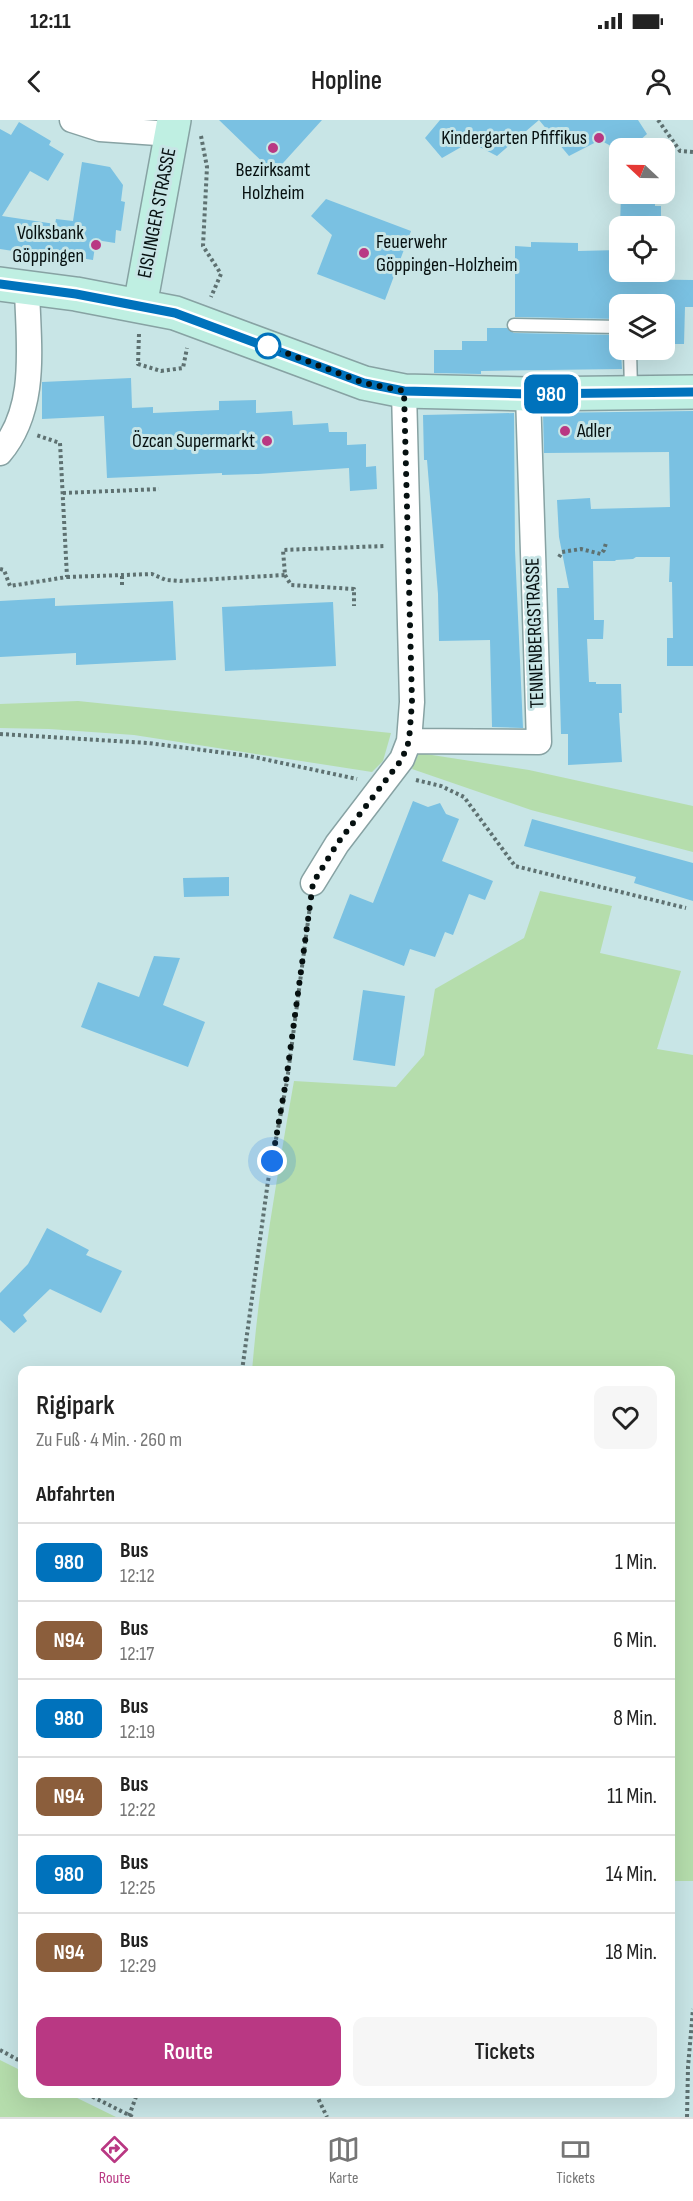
<!DOCTYPE html>
<html lang="de">
<meta charset="utf-8">
<style>
:root{--surface:#fff;--page:#f6f6f6;--text:#222;--muted:#767676;--line:#e0e0e0;--accent:#b93883}
body{margin:0;font-family:"Sofia Sans Condensed",sans-serif;background:var(--page);color:var(--text);height:100vh;display:flex;flex-direction:column;font-size:22px;white-space:nowrap}
*{box-sizing:border-box;margin:0}
p{font-size:20px;color:var(--muted)}
.icon{flex:none;width:33px;height:33px;fill:none;stroke:currentColor;stroke-width:2;stroke-linecap:round;stroke-linejoin:round}
.map{position:relative;flex:1;overflow:hidden}
.drawer{position:absolute;left:18px;top:1246px;width:657px;height:732px;display:flex;flex-direction:column;background:var(--surface);border-radius:12px;box-shadow:0 6px 24px #0002}
.drawer>*{flex:none}
.badge{padding:0 12px;border-radius:9px;font-size:21px;line-height:39px}
.needle{width:39px;rotate:292deg}
.fabs{position:absolute;left:609px;top:18px;display:grid;gap:12px}
.fabs a{display:grid;place-items:center;width:66px;height:66px;border-radius:12px;background:var(--surface);box-shadow:0 6px 24px #0002;font-size:30px}
.you{position:absolute;width:30px;height:30px;margin:-15px;border:4px solid #fff;border-radius:50%;background:#1a73e8;box-shadow:0 0 0 9px #1a73e833}
.map>.badge{position:absolute;translate:-50% -50%;box-shadow:0 0 0 3px #fff}
h2{padding:0 18px;font-size:22px;line-height:54px}
.round{display:grid;place-items:center;flex:none;width:63px;height:63px;border-radius:12px;background:var(--page)}
.summary{display:flex;align-items:center;justify-content:space-between;height:102px;padding:0 18px}
h1{font-size:28px;font-weight:600;line-height:45px}
.primary-button{display:flex;gap:12px;margin-top:auto;padding:12px 18px}
.primary-button a{flex:1;height:69px;border-radius:12px;background:var(--accent);color:#fff;font-size:24px;font-weight:600;line-height:69px;text-align:center}
.primary-button a+a{background:var(--page);color:var(--text)}
ul{padding:0;list-style:none}
li{display:flex;align-items:center;gap:18px;height:78px;padding:0 18px;border-top:2px solid var(--line)}
li div{flex:1}
li b{display:block;font-size:22px}
li em{font-style:normal}
li .badge{min-width:66px;font-weight:700;text-align:center}
.status{display:flex;justify-content:space-between;align-items:center;height:42px;padding:0 30px;background:var(--surface);direction:ltr}
.status svg{height:16px;fill:currentColor}
header{display:flex;justify-content:space-between;align-items:center;height:78px;padding:0 18px;background:var(--surface);font-size:27px;font-weight:600}
.tab-bar{display:flex;justify-content:space-around;align-items:center;height:84px;border-top:2px solid var(--line);background:var(--surface);font-size:16px;color:var(--muted)}
.tab-bar a{display:grid;justify-items:center;gap:3px}
.tab-bar .on{color:var(--accent)}
.map>svg:first-child{display:block}
</style>
<div class="status"><b>12:11</b><svg viewBox="0 0 49 12"><path d="M0 12V9h3v3zM5 12V6h3v6zM10 12V3h3v9zM15 12V0h3v12zM26 1h20v11H26zM47 4h2v5h-2z"/></svg></div>
<header><svg class="icon" aria-label="back" viewBox="0 0 24 24"><path d="M15 5l-7 7 7 7"/></svg>Hopline<svg class="icon" aria-label="person" viewBox="0 0 24 24"><circle cx="12" cy="8" r="4"/><path d="M4 21q1-7 8-7t8 7"/></svg></header>
<div class="map">
<svg width="693" height="1997" viewBox="0 0 693 1997">
<rect width="100%" height="100%" fill="#c8e5e6"/>
<path fill="#b5ddac" d="M78,581L391,613L383,641L372,652L134,615L49,609L0,608V584Z
M419,633L529,650L693,686V732L531,690L412,649Z
M540,771L612,786L600,833L681,851L657,929L693,935V1761H670V1251H252C260,1154 277,1057 294,961L396,967L424,935L435,869L524,818Z
M0,1940L22,1951V1974H69L116,1997H0Z"/>
<path fill="#7ac1e2" d="M219,0H322L274,53Z
M440,0H638L647,14L631,28H620V31L600,20L569,36L539,0L497,36L470,22L442,38L425,18Z
M19,2L51,21L49,25L64,34L48,61L30,51L2,96L55,104L56,99L73,101L82,42L110,47L123,65L121,81L125,82L121,111L116,110L115,123L96,120L93,140L60,135L59,138L0,129V9L11,15Z
M621,74H655V86H661V106H620Z
M326,79L411,111L385,180L317,154L332,115L311,96Z
M531,122L578,123V131L619,130L620,159L693,160V187H685L684,224H664V178L620,179V199L515,197V126L531,127Z
M487,208H507L514,213L620,215L622,249L481,251V254L434,253V230H462V221H487Z
M131,258L132,288L153,287V293L219,290V281L256,280V293L292,291L293,305L328,303L329,312H347V325L366,324V347L376,346L377,369L350,371L349,348L258,354L222,355V353L107,358L104,296L42,299V262Z
M693,291V546H667V518H673L672,462H669L670,437H636L633,439L616,440L615,441H593L594,500H604L603,519H587L589,562H596V564H621L622,593H619L622,642L568,645V614H561L557,468H569L559,417L557,380L590,378L591,389L670,387L669,332L544,333L543,293Z
M514,293L515,430L523,608L492,607L490,520L439,521L438,474L427,340H424L423,295Z
M55,478V486L173,481L176,540L76,545V533L0,537V481Z
M333,482L336,546L225,551L222,487Z
M413,681L428,687L440,683L446,694L459,699L442,741L493,761L485,780L469,774L453,815L445,812L435,837L410,829L404,846L333,818L350,774L373,783Z
M532,699L693,743V781L634,763L636,757L524,726Z
M229,757V776L184,777L183,758Z
M154,836L180,838L163,885L205,902L188,947L81,907L98,862L139,877Z
M363,870L405,876L395,946L353,940Z
M47,1108L89,1130L86,1135L122,1151L101,1193L50,1169L23,1195L27,1201L14,1213L0,1200V1173L28,1144Z"/>
<g fill="none" stroke-linecap="round" stroke-linejoin="round">
<defs>
<path id="lane" d="M514,205L620,207
M630,230L631,270"/>
<path id="street" d="M72,0L100,9L172,14
M0,333C39,287 28,223 27,167
M409,621L539,622L528,274
M313,763L337,724L402,639L409,621L412,582L404,271"/>
<path id="secondary" d="M0,164L76,174L175,193L364,263L404,271L528,274L693,272
M140,186L174,0"/>
</defs>
<use href="#lane" stroke="#87a2a3" stroke-width="15"/>
<use href="#street" stroke="#87a2a3" stroke-width="27"/>
<use href="#secondary" stroke="#87a2a3" stroke-width="36"/>
<path stroke="#5e7171" stroke-width="4" stroke-dasharray="3 3" stroke-linecap="butt" d="M658,0L680,31L693,32
M201,16L207,47L203,126L221,154L211,177
M139,214L138,244L161,251L183,248L187,228
M63,373L159,369
M559,437L562,432L581,429L601,434L604,430L606,423
M0,449L4,450L10,466L67,457L60,323L36,315
M285,455L291,465L354,469V486
M122,456V468
M67,457L152,454L166,460L180,461L285,455L283,430L384,426
M0,614L148,623L249,636L357,659
M416,660L441,666L464,677L515,746L686,788
M242,1251L268,1061L287,961L310,786
M0,1930L22,1942
M87,1974L133,1997
M316,1974L327,1997
M129,1996L137,1974
M687,1997L688,1947L693,1889"/>
<use href="#lane" stroke="#fff" stroke-width="12"/>
<use href="#street" stroke="#fff" stroke-width="24"/>
<use href="#secondary" stroke="#bfefe2" stroke-width="33"/>
</g>
<g fill="none" stroke-linecap="round" stroke-linejoin="round">
<defs>
<path id="line" d="M0,164L76,174L175,193L364,263L404,271L528,274L693,272"/>
</defs>
<use href="#line" stroke="#fff" stroke-width="14"/>
<use href="#line" stroke="#0072bc" stroke-width="9"/>
<path stroke="#061010" stroke-width="6" stroke-dasharray="0 10.8" d="M268,226L364,263L404,271L412,582L409,621L402,639L337,724L313,763L286,961L272,1041"/>
</g>
<g fill="#b93883" stroke="#c8e5e6" stroke-width="2">
<circle cx="599" cy="18" r="6"/>
<circle cx="273" cy="28" r="6"/>
<circle cx="96" cy="125" r="6"/>
<circle cx="364" cy="133" r="6"/>
<circle cx="565" cy="311" r="6"/>
<circle cx="267" cy="321" r="6"/>
</g>
<circle fill="#fff" stroke="#0072bc" stroke-width="3" cx="268" cy="226" r="12"/>
<g text-anchor="middle" dominant-baseline="central" stroke-width="6" stroke-linejoin="round" paint-order="stroke">
<g font-size="20" fill="#061010" stroke="#c8e5e6" text-anchor="end">
<text x="587" y="18">Kindergarten Pfiffikus</text>
<text x="273" y="50" text-anchor="middle">Bezirksamt<tspan x="273" dy="23">Holzheim</tspan></text>
<text x="84" y="113">Volksbank<tspan x="84" dy="23">Göppingen</tspan></text>
<text x="376" y="122" text-anchor="start">Feuerwehr<tspan x="376" dy="23">Göppingen-Holzheim</tspan></text>
<text x="577" y="311" text-anchor="start">Adler</text>
<text x="255" y="321">Özcan Supermarkt</text>
</g>
<g font-size="20" fill="#061010" stroke="#c8e5e6">
<text transform="translate(157 93) rotate(-79)">EISLINGER STRASSE</text>
<text transform="translate(535 513) rotate(-92)">TENNENBERGSTRASSE</text>
</g>
</g>
</svg>
<div class="fabs">
<a><svg class="needle" viewBox="-14 -14 28 28"><path d="M0-13l5 13h-10z" fill="#e53935"/><path d="M0 13l5-13h-10z" fill="#767676"/></svg></a>
<a><svg class="icon" aria-label="locate" viewBox="0 0 24 24"><circle cx="12" cy="12" r="6"/><path d="M12 2v4M12 18v4M2 12h4M18 12h4"/></svg></a>
<a><svg class="icon" aria-label="layers" viewBox="0 0 24 24"><path d="M12 4l9 5-9 5-9-5zM3 14l9 5 9-5"/></svg></a>
</div>
<div class="you" style="left:272px;top:1041px"></div>
<b class="badge" style="left:551px;top:274px;background:#0072bc;color:#fff">980</b>
<section class="drawer">
<div class="summary"><div><h1>Rigipark</h1><p>Zu Fuß · 4 Min. · 260 m</p></div><a class="round"><svg class="icon" aria-label="heart" viewBox="0 0 24 24"><path d="M12 20l-8-8c-3-5 5-10 8-4 3-6 11-1 8 4z"/></svg></a></div>
<h2>Abfahrten</h2>
<ul>
<li><span class="badge" style="background:#0072bc;color:#fff">980</span><div><b>Bus</b><p>12:12</p></div><em>1 Min.</em></li>
<li><span class="badge" style="background:#8b5e3c;color:#fff">N94</span><div><b>Bus</b><p>12:17</p></div><em>6 Min.</em></li>
<li><span class="badge" style="background:#0072bc;color:#fff">980</span><div><b>Bus</b><p>12:19</p></div><em>8 Min.</em></li>
<li><span class="badge" style="background:#8b5e3c;color:#fff">N94</span><div><b>Bus</b><p>12:22</p></div><em>11 Min.</em></li>
<li><span class="badge" style="background:#0072bc;color:#fff">980</span><div><b>Bus</b><p>12:25</p></div><em>14 Min.</em></li>
<li><span class="badge" style="background:#8b5e3c;color:#fff">N94</span><div><b>Bus</b><p>12:29</p></div><em>18 Min.</em></li>
</ul>
<div class="primary-button"><a>Route</a><a>Tickets</a></div>
</section>
</div>
<nav class="tab-bar">
<a class="on"><svg class="icon" aria-label="directions" viewBox="0 0 24 24"><path d="M12 3l9 9-9 9-9-9zM9 14v-3h6M13 9l2 2-2 2"/></svg>Route</a>
<a><svg class="icon" aria-label="map" viewBox="0 0 24 24"><path d="M3 6l6-2 6 2 6-2v14l-6 2-6-2-6 2zM9 4v14M15 6v14"/></svg>Karte</a>
<a><svg class="icon" aria-label="tickets" viewBox="0 0 24 24"><path d="M3 7h18v10H3zM15 7v10"/></svg>Tickets</a>
</nav>
